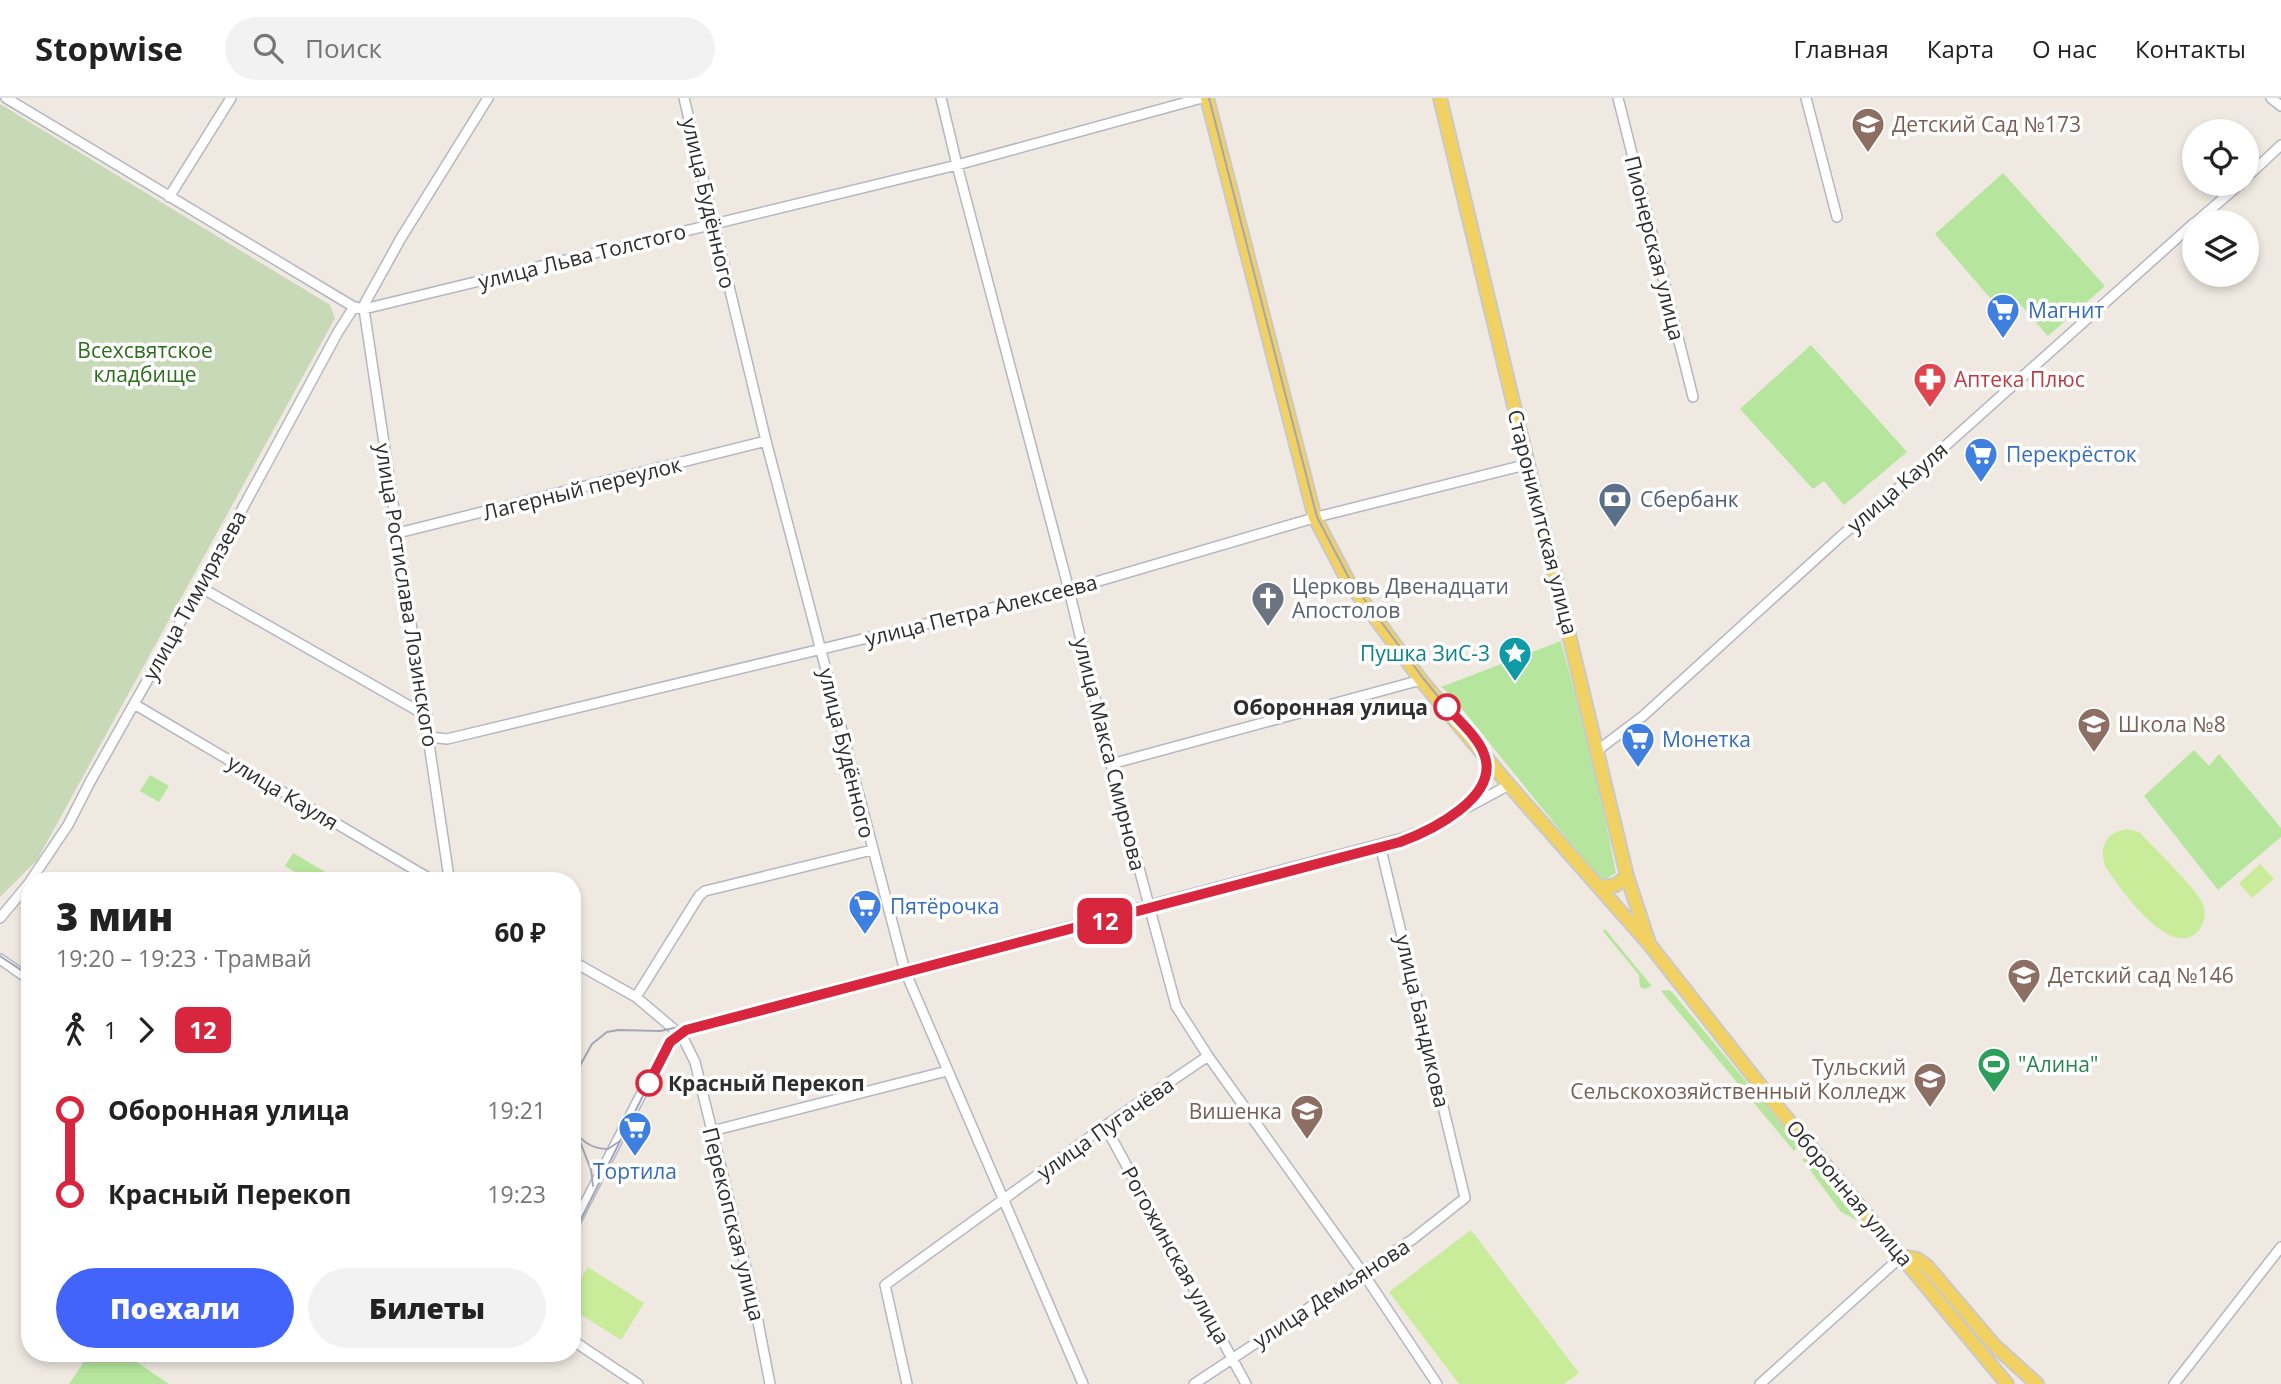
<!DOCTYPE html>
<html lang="ru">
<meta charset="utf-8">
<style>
:root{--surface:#fff;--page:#f2f2f2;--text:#222;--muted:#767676;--line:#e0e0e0;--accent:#4264fb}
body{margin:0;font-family:"Open Sans",sans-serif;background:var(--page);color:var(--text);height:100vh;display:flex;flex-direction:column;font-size:26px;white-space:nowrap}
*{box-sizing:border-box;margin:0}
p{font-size:23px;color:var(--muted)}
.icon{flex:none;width:38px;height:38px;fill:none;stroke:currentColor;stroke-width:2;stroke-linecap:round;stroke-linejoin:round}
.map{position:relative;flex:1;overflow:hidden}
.details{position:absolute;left:21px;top:774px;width:560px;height:490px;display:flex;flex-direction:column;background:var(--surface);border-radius:28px;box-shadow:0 4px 10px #0003}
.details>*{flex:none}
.badge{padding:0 14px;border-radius:10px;font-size:24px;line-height:46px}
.fabs{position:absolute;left:2182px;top:21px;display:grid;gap:14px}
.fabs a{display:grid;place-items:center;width:77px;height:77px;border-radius:50%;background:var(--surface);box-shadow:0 4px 10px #0003;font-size:35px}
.map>.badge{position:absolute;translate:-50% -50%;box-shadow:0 0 0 4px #fff}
.legs{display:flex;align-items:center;gap:10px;height:77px;padding:0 35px;font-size:23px}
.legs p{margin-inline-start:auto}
.summary{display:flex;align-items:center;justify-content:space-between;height:119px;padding:0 35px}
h1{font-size:38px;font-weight:800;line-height:52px}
.action{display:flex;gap:14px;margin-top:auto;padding:14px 35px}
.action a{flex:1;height:80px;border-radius:42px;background:var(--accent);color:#fff;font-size:28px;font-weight:800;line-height:80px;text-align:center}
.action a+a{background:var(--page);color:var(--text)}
ul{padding:0 35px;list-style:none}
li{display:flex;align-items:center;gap:24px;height:84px;font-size:26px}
li i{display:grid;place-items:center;width:10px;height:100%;margin:0 9px;background:currentColor}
li i::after{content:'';width:18px;height:18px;margin:-9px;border:5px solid;border-radius:50%;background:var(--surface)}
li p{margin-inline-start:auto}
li:first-child i{background:linear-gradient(#0000 50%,currentColor 0)}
li:last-child i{background:linear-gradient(currentColor 50%,#0000 0)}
header{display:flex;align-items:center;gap:42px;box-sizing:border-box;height:98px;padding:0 35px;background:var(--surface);border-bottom:2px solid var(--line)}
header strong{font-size:33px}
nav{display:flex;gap:38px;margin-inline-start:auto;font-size:24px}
.search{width:490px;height:63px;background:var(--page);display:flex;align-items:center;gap:18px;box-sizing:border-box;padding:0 24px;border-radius:38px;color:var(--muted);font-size:26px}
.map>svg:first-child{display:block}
</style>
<header>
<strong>Stopwise</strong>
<div class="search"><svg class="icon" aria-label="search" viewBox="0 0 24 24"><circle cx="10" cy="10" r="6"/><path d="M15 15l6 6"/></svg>Поиск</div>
<nav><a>Главная</a><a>Карта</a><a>О нас</a><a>Контакты</a></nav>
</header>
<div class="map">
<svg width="2281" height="1286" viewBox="0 0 2281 1286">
<rect width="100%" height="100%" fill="#efe9e1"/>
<path fill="#b6e59e" d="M2003,75L2105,188L2048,238L2011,196L1997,208L1935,136Z
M1811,247L1907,354L1844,407L1824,383L1813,391L1740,311Z
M1561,543L1597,681L1616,775L1601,783L1450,596L1441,589Z
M2194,652L2209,668L2219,656L2281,730V739L2218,792L2144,698Z
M150,677L169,688L159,704L140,693Z
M293,755L339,782H308L285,768Z
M1605,831L1651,887V888L1645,891L1640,889L1639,877L1603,833Z
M1666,892L1671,893L1797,1045L1798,1049L1794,1053L1661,893Z
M1808,1060L1813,1064L1857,1122L1841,1114L1802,1061Z
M90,1255H123L169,1286H69Z"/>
<path fill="#c8d9b8" d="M0,6L330,207L335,220L37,762L0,799Z"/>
<path fill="#c9ec9a" d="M2127,731L2139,734C2153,749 2196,790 2203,806C2206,815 2205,824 2199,832C2172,865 2119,790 2105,768C2099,748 2106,734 2127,731Z
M2260,766L2274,781L2252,800L2239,785Z
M1471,1132L1579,1275L1564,1286H1459L1389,1194Z
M588,1169L644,1205L621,1242L572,1211V1194Z"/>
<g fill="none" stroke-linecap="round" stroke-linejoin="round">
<defs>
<path id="minor" d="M6,0L354,209L364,211L957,67L1202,0
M684,0L766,343L905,873L1083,1286
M941,0L957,67L1069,492L1111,666L1176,908L1208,958L1363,1175L1437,1286
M1618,0L1693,299
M1806,0L1837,119
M2271,0L2281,8
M2247,79L2281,47
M169,99L231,0
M2196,124L2240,86
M398,435L766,343
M200,489L427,618
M134,606L432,782
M430,639L447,641L1075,490L1317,419L1529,366
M1598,652L1643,618L1841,438L1895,393L2194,125
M1111,666L1421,582
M31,782L68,727L90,684L200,489L338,234L354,209
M447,782L448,773L364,211L365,205L401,140L488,0
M0,820L30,784
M0,861L30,882
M572,863L636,899L682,938L695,964L754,1203L770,1286
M636,899L699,798L705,793L872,752
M1105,1028L1246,1286
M712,1033L947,973
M572,1131L668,944L684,931L1403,740L1429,730L1509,687
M572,1242L638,1286
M907,1286L885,1187L1105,1028L1208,958
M1194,1286L1413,1141L1465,1100L1380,747
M1760,1286L1902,1158
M2174,1286L2281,1149"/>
<path id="major" d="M1207,0L1315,420L1348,483L1421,582L1509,687L1649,846L1775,1006L2007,1286
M1440,0L1627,778L1648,842
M1599,789L1616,787L1627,778
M1902,1158L1917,1161L1927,1168L1994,1247L2037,1286"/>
</defs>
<use href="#minor" stroke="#b4b7c1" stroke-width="12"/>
<use href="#major" stroke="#c9c9c9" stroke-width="16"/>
<use href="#minor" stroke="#fff" stroke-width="9"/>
<use href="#major" stroke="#f2d163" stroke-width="12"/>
<path stroke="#a3a6b8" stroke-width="2" d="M0,858L30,878
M572,982L592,946L607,934L618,932L660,933L688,927
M572,1026C578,1042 591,1051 608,1051L620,1043
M579,1041L591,1072L593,1088
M572,1139L670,944L686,932L1151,811L1400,744L1432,731L1451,719L1479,692L1485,675L1484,655L1423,580L1350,482L1317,419L1209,0"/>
</g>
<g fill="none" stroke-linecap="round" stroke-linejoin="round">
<defs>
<path id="line-1" d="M649,985L670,944L686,932L1400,744C1430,733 1501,699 1484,656C1478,639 1459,623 1447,609"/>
</defs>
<use href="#line-1" stroke="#fff" stroke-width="16"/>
<use href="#line-1" stroke="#d7263d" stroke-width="10"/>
</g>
<defs>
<symbol id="school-pin" viewBox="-11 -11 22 30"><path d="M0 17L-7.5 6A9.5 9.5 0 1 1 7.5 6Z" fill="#8d6e63" stroke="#fff"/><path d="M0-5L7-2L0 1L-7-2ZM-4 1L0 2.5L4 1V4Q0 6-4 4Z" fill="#fff"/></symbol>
<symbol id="supermarket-pin" viewBox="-11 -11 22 30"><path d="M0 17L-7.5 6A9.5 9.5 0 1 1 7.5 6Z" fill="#3f7fe0" stroke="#fff"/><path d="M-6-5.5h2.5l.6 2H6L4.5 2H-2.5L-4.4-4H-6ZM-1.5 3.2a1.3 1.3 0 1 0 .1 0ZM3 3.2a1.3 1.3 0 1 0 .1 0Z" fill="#fff"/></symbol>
<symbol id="pharmacy-pin" viewBox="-11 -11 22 30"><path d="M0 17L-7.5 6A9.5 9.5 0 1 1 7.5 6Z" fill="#e0444e" stroke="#fff"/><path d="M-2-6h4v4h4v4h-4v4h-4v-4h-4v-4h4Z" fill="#fff"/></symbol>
<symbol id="bank-pin" viewBox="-11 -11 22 30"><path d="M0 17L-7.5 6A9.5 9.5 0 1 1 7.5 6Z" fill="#5c6f8a" stroke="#fff"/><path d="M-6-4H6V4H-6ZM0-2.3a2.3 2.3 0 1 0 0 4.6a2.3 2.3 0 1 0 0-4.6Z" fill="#fff"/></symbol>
<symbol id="church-pin" viewBox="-11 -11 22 30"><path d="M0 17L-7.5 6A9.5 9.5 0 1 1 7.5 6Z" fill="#6b7280" stroke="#fff"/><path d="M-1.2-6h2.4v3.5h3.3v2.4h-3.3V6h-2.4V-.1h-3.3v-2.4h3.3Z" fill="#fff"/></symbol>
<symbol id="sight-pin" viewBox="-11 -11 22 30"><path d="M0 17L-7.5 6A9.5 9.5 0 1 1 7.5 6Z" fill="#0f9aa8" stroke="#fff"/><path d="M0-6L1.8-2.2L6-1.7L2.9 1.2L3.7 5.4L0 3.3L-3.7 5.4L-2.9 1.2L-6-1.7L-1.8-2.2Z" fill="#fff"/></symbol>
<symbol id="stadium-pin" viewBox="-11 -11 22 30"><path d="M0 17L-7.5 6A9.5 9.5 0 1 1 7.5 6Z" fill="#2e9e5b" stroke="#fff"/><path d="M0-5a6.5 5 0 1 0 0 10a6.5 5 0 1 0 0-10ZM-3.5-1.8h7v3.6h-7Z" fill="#fff"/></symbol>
<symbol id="university-pin" viewBox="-11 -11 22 30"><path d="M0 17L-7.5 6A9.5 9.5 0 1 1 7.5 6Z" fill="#8d6e63" stroke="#fff"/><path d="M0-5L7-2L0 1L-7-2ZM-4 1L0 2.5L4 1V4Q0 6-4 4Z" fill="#fff"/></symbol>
</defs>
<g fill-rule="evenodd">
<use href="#school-pin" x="1849" y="7" width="38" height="52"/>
<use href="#supermarket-pin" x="1984" y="193" width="38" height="52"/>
<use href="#pharmacy-pin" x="1911" y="262" width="38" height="52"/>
<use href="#supermarket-pin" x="1962" y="337" width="38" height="52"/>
<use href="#bank-pin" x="1596" y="382" width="38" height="52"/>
<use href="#church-pin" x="1249" y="481" width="38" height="52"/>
<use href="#sight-pin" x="1496" y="536" width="38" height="52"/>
<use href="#school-pin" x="2075" y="607" width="38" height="52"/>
<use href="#supermarket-pin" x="1619" y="622" width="38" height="52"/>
<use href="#supermarket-pin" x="846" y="789" width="38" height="52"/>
<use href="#school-pin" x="2005" y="858" width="38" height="52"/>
<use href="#stadium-pin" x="1975" y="947" width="38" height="52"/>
<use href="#university-pin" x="1911" y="962" width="38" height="52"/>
<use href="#school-pin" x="1288" y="994" width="38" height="52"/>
<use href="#supermarket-pin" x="616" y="1011" width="38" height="52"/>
</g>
<g fill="#fff" stroke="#d7263d" stroke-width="3.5">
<circle cx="1447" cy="609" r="12"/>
<circle cx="649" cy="985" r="12"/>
</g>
<g text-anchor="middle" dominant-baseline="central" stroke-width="7" stroke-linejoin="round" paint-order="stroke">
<g font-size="21" fill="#785e54" stroke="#fff" text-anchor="start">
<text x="1892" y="26">Детский Сад №173</text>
<text x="2118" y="626">Школа №8</text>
<text x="2048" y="877">Детский сад №146</text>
<text x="1906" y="969" text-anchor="end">Тульский<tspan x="1906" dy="24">Сельскохозяйственный Колледж</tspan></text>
<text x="1282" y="1013" text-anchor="end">Вишенка</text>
</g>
<g font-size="21" fill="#2e2e2e" stroke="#fff">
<text transform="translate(709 105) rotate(77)">улица Будённого</text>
<text transform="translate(1655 150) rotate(76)">Пионерская улица</text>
<text transform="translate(582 158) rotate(-14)">улица Льва Толстого</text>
<text transform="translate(1897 389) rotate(-41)">улица Кауля</text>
<text transform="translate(582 390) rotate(-14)">Лагерный переулок</text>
<text transform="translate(1543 424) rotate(76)">Староникитская улица</text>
<text transform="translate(194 497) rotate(-61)">улица Тимирязева</text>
<text transform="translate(407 497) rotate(81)">улица Ростислава Лозинского</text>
<text transform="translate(981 512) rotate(-14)">улица Петра Алексеева</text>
<text transform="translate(847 655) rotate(76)">улица Будённого</text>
<text transform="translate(1110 656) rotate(76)">улица Макса Смирнова</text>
<text transform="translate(283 694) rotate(31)">улица Кауля</text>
<text transform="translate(1423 923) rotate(77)">улица Бандикова</text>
<text transform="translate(1105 1030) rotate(-35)">улица Пугачёва</text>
<text transform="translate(1850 1095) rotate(50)">Оборонная улица</text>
<text transform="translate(734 1126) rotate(76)">Перекопская улица</text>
<text transform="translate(1176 1157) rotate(61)">Рогожинская улица</text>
<text transform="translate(1331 1195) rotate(-33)">улица Демьянова</text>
</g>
<g font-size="21" fill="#366cbe" stroke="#fff" text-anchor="start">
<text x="2028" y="212">Магнит</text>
<text x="2006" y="356">Перекрёсток</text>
<text x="1662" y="641">Монетка</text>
<text x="890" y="808">Пятёрочка</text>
<text x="635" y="1073" text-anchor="middle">Тортила</text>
</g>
<g font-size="21" fill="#2c6e1b" stroke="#fff">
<text x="145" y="252">Всехсвятское<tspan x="145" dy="24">кладбище</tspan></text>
</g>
<g font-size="21" fill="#be3a42" stroke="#fff" text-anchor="start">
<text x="1954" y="281">Аптека Плюс</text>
</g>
<g font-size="21" fill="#4e5e75" stroke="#fff" text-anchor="start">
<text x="1640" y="401">Сбербанк</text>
</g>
<g font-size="21" fill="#5b616d" stroke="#fff" text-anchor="start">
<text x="1292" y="488">Церковь Двенадцати<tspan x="1292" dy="24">Апостолов</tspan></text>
</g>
<g font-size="21" fill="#0d838f" stroke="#fff" text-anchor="end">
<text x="1490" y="555">Пушка ЗиС-3</text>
</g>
<g font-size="21" font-weight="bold" fill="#2e2e2e" stroke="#fff" text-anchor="end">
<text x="1428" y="609">Оборонная улица</text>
<text x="668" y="985" text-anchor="start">Красный Перекоп</text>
</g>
<g font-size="21" fill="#27864d" stroke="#fff" text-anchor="start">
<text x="2018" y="966">"Алина"</text>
</g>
</g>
</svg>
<div class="fabs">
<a><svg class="icon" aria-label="locate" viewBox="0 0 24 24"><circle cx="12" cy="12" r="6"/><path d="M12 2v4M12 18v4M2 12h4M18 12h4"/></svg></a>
<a><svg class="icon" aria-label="layers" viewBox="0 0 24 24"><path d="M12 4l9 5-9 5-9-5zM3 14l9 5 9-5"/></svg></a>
</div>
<b class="badge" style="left:1105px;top:823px;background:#d7263d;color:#fff">12</b>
<section class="details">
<div class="summary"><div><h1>3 мин</h1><p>19:20 – 19:23 · Трамвай</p></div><b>60 ₽</b></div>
<div class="legs"><svg class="icon" aria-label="walk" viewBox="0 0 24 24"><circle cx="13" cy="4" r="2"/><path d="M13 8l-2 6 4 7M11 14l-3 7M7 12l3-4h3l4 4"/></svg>1<svg class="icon" aria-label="forward" viewBox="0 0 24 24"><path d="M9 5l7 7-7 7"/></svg><b class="badge" style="background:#d7263d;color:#fff">12</b></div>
<ul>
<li><i style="color:#d7263d"></i><b>Оборонная улица</b><p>19:21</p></li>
<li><i style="color:#d7263d"></i><b>Красный Перекоп</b><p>19:23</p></li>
</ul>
<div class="action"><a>Поехали</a><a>Билеты</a></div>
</section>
</div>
